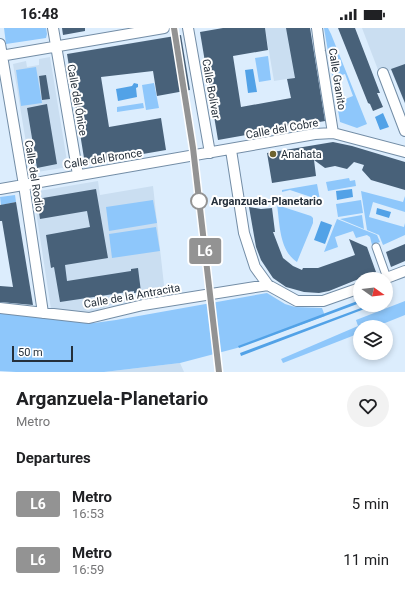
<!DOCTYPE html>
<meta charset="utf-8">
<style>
:root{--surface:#fff;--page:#f2f2f2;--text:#202124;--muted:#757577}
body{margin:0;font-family:Roboto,sans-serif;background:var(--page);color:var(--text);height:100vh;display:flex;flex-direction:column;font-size:15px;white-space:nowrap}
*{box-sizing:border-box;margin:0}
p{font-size:13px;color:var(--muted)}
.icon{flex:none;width:22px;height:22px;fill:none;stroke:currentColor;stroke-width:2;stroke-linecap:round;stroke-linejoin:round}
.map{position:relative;height:344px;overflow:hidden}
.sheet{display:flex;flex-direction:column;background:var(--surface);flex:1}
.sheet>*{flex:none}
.badge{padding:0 8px;border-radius:3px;font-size:14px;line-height:26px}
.needle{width:26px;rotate:104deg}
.buttons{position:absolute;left:353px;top:244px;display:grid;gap:8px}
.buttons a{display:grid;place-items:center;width:40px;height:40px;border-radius:50%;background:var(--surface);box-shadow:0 2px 6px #0003;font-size:20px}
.scale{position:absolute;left:12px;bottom:10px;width:61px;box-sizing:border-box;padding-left:4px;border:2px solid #25303b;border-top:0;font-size:11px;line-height:14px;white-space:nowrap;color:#25303b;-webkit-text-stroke:3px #fff;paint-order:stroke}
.map>.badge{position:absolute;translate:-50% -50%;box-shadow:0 0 0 2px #fff}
h2{padding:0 16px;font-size:15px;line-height:36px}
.round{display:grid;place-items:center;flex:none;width:42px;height:42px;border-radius:21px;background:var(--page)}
.headline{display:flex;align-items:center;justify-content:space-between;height:68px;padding:0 16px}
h1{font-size:19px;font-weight:700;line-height:30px}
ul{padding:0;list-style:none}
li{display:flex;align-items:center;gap:12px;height:56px;padding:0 16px}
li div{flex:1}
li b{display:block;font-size:15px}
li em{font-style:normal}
li .badge{min-width:44px;font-weight:700;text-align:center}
.status{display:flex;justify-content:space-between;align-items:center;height:28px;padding:0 20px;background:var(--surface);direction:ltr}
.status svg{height:11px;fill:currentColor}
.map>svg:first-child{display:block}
</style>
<div class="status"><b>16:48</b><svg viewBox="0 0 49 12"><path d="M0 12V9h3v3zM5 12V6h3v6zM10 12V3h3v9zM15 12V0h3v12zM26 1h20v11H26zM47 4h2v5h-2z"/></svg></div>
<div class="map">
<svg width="405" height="344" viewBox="0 0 405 344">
<rect width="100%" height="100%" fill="#dcedfd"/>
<path fill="#cadef1" d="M265,0H310L317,46L274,53Z
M362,0H405V76L391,42L380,47Z
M50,29L68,139L31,145L13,36L26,33L27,39L39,37V31Z
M98,153L100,167L153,158L165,266L108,278L99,282L88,284L51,281L33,164Z
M180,335L184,344H104Z"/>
<path fill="#8ec7fb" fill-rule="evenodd" d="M4,0H46L47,6L46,10L6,16Z
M324,0H328L331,6L367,96L357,100L340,94ZM345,46L353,68L340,73L332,50Z
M268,28L271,52L259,54L255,30Z
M36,39L42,75L21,78L16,42Z
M154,55L159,80L146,82L142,57Z
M143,75L144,80L117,84V79Z
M349,150L350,153L355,152L356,158L328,163L326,154Z
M317,156L321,177L312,178L311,169L290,162L282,164V162Z
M361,163L403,174L405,168V184L373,174L369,189L404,199L405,195V207L383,217L379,207L367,202Z
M15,167L16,174L1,177L0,169Z
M153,172L157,195L109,203L106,179Z
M361,172L363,185L338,189L336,176Z
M277,177L311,188L313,190V195L297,234C279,222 280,196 277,177Z
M362,187L364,201L340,191Z
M337,191L377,207L380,214L372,217L370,209L367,207L356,210L353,203L335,209L338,219L324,224Z
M156,199L160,223L112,230L109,206Z
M267,265L285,276L295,279L322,280L325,288L237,320L180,335L104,344H16L0,343V285L94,295L116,292Z
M405,273V287L375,299H360V305L283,335L281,331L358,298L356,292Z"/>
<path fill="#52a2e7" d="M253,41L257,64L248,65L245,42Z
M134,55L138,56V59L136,60L137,69L118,73L116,61L132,58Z
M383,85L389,99L380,102L375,89Z
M352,161L353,169L337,172L336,163Z
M377,180L391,184L389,190L376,186Z
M321,193L332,197L325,216L314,212Z
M360,272V275L239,320L238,318Z
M369,277H375L241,328L240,325Z"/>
<path fill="#486179" d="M62,0H85V3L63,7Z
M223,0H265L268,22L233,28L241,79L291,70L287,51L295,50L286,0H310L325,93L218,112L200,4Z
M338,0H355L380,65H377L383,79L373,83L370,76L368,75Z
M181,7L190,62L157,68L153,43L101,49L109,99L161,90L166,122L85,136L67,26Z
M405,36V75L391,41Z
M46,47L50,71L42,72L39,48Z
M47,76L57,136L37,140L27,80Z
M333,114L352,118L405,134V162L371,152L362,142L364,137L354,134L347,141L335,138L325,140L314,132L316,148L272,155L267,125Z
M96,161L108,230L65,237L67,253L131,243V241L138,240L141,264L134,265V263L60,274L54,239L51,240L46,207L90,199L87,183L40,191L37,171Z
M16,174L33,277L0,274V258L13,259L2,193H0V177Z
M249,179L261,181L272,180L275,204H273L283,230L293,238L302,242L303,240H318L355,227L349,211L367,219L376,244L329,263L319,265L304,264L286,259L273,250L261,232L256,219Z
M405,216V233L391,239L386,224Z"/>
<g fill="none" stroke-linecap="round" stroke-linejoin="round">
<defs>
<path id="pedestrian" d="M376,219L387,250"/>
<path id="minor" d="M53,0L78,147
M188,0L210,125
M317,0L320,23L333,105
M0,16L24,157L43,285
M0,28L164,0
M383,45L405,103
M231,122L244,205L255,239L268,257L297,273H323L360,260
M0,161L315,106L333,105L405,124
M384,251L405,243
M0,280L89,290L143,277L268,257"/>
</defs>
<use href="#pedestrian" stroke="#738da6" stroke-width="9"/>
<use href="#minor" stroke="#738da6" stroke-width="12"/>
<use href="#pedestrian" stroke="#fff" stroke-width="7"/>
<use href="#minor" stroke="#fff" stroke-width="10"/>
</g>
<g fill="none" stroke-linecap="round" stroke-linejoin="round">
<defs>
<path id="line" d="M174,0L193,120L219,344"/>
</defs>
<use href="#line" stroke="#fff" stroke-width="9"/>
<use href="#line" stroke="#939393" stroke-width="6"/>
</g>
<circle fill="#6d622f" stroke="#fff" stroke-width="1.5" cx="273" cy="126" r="4"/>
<circle fill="#fff" stroke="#939393" stroke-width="2" cx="199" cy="173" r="8"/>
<g text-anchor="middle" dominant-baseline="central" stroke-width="4" stroke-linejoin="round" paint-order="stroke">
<g font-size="11" fill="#25303b" stroke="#fff">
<text transform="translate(337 51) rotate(81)">Calle Granito</text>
<text transform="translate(211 61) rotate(80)">Calle Bolívar</text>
<text transform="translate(77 72) rotate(80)">Calle del Ónice</text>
<text transform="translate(282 101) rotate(-10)">Calle del Cobre</text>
<text transform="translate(103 131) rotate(-9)">Calle del Bronce</text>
<text transform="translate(34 148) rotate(81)">Calle del Rodio</text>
<text transform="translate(132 268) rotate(-10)">Calle de la Antracita</text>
</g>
<g font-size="11" fill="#25303b" stroke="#fff" text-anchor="start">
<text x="281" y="126">Anahata</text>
</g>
<g font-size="11" font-weight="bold" fill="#25303b" stroke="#fff" text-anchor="start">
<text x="211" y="173">Arganzuela-Planetario</text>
</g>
</g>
</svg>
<div class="buttons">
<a><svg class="needle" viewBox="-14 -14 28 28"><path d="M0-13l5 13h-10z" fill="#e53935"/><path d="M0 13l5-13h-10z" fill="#757577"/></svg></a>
<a><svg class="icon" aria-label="layers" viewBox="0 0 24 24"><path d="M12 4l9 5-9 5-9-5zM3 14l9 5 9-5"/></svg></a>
</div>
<div class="scale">50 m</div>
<b class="badge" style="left:205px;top:223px;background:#939393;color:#fff">L6</b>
</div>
<section class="sheet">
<div class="headline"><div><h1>Arganzuela-Planetario</h1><p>Metro</p></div><a class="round"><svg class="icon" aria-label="heart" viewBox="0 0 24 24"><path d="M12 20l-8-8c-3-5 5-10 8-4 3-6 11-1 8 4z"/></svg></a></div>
<h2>Departures</h2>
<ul>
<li><span class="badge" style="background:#939393;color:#fff">L6</span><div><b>Metro</b><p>16:53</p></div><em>5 min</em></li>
<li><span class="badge" style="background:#939393;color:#fff">L6</span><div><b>Metro</b><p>16:59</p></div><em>11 min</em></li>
</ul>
</section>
